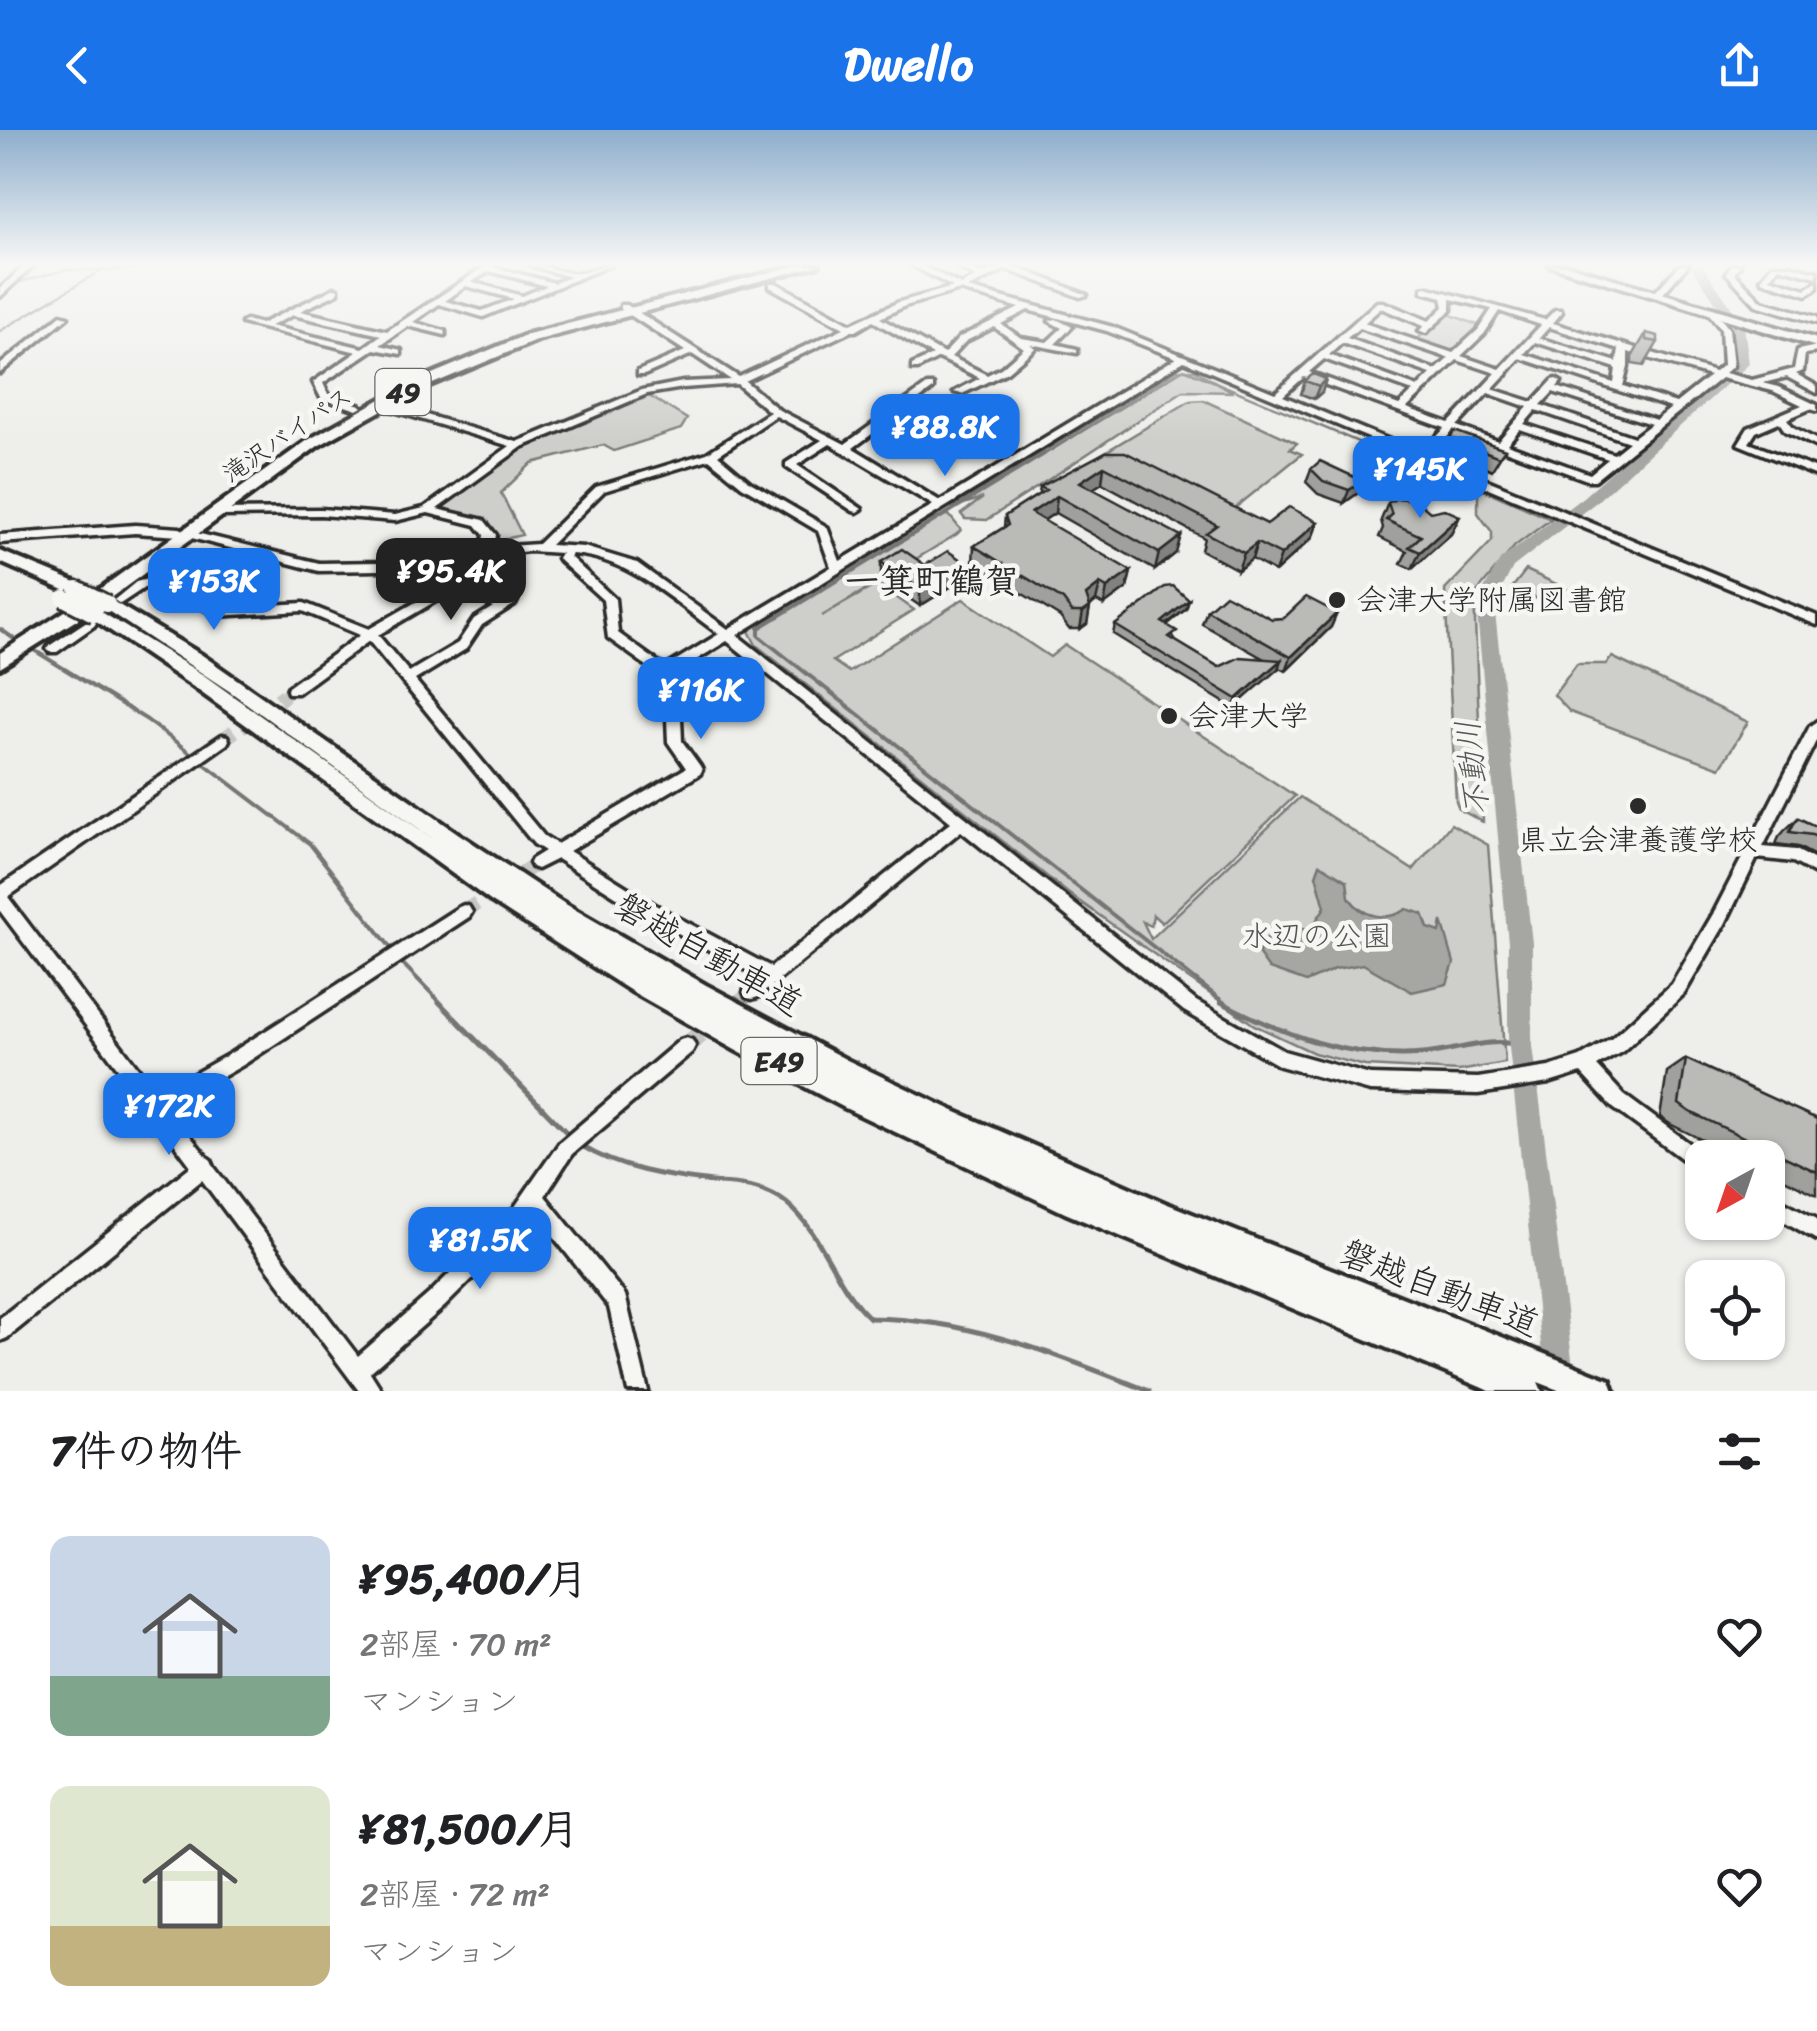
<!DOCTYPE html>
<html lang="ja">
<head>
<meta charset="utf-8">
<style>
	body { margin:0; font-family:Sriracha,"Klee One",sans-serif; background:#f2f2f2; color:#202124; height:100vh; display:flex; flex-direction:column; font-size:38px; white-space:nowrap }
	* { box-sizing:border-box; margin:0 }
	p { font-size:32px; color:#757577 }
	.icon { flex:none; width:55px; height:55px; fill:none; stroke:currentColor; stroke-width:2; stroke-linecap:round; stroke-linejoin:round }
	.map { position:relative; height:1261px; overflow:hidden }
	.details { display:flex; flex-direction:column; background:#fff; flex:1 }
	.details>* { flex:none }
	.needle { width:65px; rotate:220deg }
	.tools { position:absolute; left:1685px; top:1010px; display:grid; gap:20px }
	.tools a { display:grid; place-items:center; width:100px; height:100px; border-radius:20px; background:#fff; box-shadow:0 2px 8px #0004; font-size:50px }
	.price { position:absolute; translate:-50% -85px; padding:0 22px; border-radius:20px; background:#1a73e8; color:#fff; font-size:32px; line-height:65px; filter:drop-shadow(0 2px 5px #0008) }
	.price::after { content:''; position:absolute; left:50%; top:60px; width:30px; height:22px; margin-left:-15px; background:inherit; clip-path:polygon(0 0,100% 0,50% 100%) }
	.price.selected { background:#222; color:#fff }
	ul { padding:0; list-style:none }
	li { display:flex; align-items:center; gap:30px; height:250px; padding:0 50px }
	li span { display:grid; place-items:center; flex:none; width:280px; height:200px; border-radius:20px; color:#555 }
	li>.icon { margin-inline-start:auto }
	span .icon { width:120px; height:120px; fill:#fffc; stroke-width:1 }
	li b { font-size:42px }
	h2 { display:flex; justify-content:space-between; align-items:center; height:120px; padding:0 50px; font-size:42px }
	header { display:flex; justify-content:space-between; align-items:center; height:130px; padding:0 50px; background:#1a73e8; color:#fff; font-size:45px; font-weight:700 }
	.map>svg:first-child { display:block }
	.green { fill:#cececa; stroke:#7c7c7a; stroke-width:2.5 }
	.water { fill:#a6a6a3; stroke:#757573; stroke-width:2.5 }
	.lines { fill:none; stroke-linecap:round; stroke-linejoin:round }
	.stream-far2 { stroke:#757573; stroke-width:2.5 }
	.stream-far1 { stroke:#757573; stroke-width:4 }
	.stream { stroke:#757573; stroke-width:5 }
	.river { fill:#a6a6a3; fill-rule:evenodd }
	.minor-tunnel-far2 { stroke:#c7c7c4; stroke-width:11; stroke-dasharray:11 6; stroke-linecap:butt }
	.minor-tunnel-far1 { stroke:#c7c7c4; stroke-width:15; stroke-dasharray:15 8; stroke-linecap:butt }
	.minor-tunnel { stroke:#c7c7c4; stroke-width:19; stroke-dasharray:19 9; stroke-linecap:butt }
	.minor-casing { stroke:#2b2b2b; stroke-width:7 }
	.major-casing { stroke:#2b2b2b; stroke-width:7 }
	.highway-casing { stroke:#2b2b2b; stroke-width:8 }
	.minor { fill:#f6f6f2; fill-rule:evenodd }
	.major { fill:#f6f6f2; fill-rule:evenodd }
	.highway { fill:#f6f6f2; fill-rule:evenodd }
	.highway-bridge-casing { stroke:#2b2b2b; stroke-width:22; stroke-linecap:butt }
	.highway-bridge { stroke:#f6f6f2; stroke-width:16 }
	.wall { fill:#a0a09d; stroke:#2b2b2b; stroke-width:2.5 }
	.shaded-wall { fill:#828280; stroke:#2b2b2b; stroke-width:2.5 }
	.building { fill:#babab7; stroke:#2b2b2b; stroke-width:2.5 }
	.poi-dot { fill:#2b2b2b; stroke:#f6f6f2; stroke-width:4 }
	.labels { text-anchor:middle; stroke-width:9; stroke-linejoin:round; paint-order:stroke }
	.far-street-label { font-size:25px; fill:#2b2b2b; stroke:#f6f6f2 }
	.shield { fill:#f6f6f2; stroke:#686867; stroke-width:2.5 }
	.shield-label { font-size:28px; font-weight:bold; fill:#2b2b2b }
	.poi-label { font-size:30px; fill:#2b2b2b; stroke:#f6f6f2; text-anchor:start }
	.park-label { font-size:30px; fill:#545453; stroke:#f6f6f2 }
	.water-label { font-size:32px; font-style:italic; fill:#565655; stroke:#f6f6f2 }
	.quarter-label { font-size:35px; font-weight:bold; fill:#2b2b2b; stroke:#f6f6f2 }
	.near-street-label { font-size:35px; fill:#2b2b2b; stroke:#f6f6f2 }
</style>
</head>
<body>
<header><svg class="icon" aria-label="back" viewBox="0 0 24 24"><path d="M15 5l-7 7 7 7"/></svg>Dwello<svg class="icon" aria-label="share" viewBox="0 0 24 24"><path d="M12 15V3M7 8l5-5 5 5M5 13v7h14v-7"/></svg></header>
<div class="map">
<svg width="1817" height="1261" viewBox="0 0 1817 1261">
	<rect width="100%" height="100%" fill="#eeeeea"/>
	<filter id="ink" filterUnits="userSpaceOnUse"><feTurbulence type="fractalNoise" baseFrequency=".01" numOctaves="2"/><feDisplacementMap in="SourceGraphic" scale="20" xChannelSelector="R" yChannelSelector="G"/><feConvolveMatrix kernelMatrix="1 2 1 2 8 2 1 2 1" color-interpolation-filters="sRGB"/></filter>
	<g filter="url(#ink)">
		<path class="green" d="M1446,183L1483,197L1452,225L1414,212Z
			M1178,240H1195L1233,262L1183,261L987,390L965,389L961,384L983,368L951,378Z
			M649,266L687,289L681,299L614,321L603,315L532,333L501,363L522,405L496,411L486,391L439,379L451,366L521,319Z
			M1203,270L1297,313L1290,319L1302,324L1225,386L1102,324L1190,271Z
			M1424,334L1551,389L1515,416L1474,466L1483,692L1459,679L1456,672L1445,460L1492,411V402L1478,383V362Z
			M949,385L961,400L957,404L822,486L878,454L914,480L833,531L849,542L963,469L1050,527L1065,515L1295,666L1162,793L1153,785L1151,796L1143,792L1151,809L1300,667L1413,740L1451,694L1488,715L1505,933L1459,941L1365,936L1314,923L1254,895L1069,764L756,515L749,501C781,478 918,386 949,385Z
			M1526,440L1567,459L1552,475L1512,458Z
			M1612,527L1748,592L1720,638L1570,582L1554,565L1577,534H1606Z"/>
		<path class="water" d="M1320,734L1347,751L1349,767C1362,788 1387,792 1407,779L1423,784L1428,798L1440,802L1442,791L1454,833L1447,854L1412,862L1363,834L1335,839L1306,852L1269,839L1259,825L1260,813L1284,797L1311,799L1325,777L1316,745Z"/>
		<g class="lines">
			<path class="stream-far2" d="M13,154L64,140H129L145,135
				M0,201L100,141
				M1040,327L1184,239L1394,327"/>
			<path class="stream-far1" d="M1044,324L759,498V506L1226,874
				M1388,324L1395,327
				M0,499L20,513
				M29,517L147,590L310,714L394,822
				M399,830L442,874"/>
			<path class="stream" d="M439,872L570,1006
				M1221,872C1284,905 1351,930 1423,924C1460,921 1486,906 1523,916
				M580,1015C620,1040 666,1046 712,1052C735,1055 758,1054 778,1067C821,1094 832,1154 870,1188C972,1189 1056,1225 1149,1261"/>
			<path class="river" d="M1690,135H1702L1744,196L1749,234L1595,373L1513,437L1494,474L1532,813V908L1576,1261H1546L1508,908V813L1476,474L1500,430L1583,367L1735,233L1732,196Z"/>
			<path class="minor-tunnel-far2" d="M282,568L293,560"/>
			<path class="minor-tunnel-far1" d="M222,610L285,565
				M464,782L537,733
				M737,874L752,862"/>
			<path class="minor-tunnel" d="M686,916L740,872"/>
			<g class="minor-casing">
				<path id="minor" d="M25,135H34L0,167V159Z
					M487,135H496L494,137L554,153L570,147L530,135C546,135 566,145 579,143C591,142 599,135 611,135L483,187L439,174L413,192L445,201V205L408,196L380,215L401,220V224L374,219L323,253L328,264L360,275L362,277L357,280L321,268L313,252L357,222L242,193L246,190L261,194L335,158L338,159V163L300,181L387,201ZM489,141L547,156L522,166L472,152ZM466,156L514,169L482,181L445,171ZM293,185L381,205L363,218L270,196Z
					M911,135H921L961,155L976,147L954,135H964L982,144L1001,135H1011L1087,165L1080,167L1006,139L968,158L1113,197L1275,263L1377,172H1383L1429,191L1444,177L1442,167L1423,162V158L1426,157L1545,190L1555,180H1561L1562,182L1553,193L1715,242L1723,235L1721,199L1706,180L1713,178L1729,199L1733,236L1725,243L1752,250L1794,239L1798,220L1817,216V222L1805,224L1803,241L1796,244L1817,256V263L1787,247L1763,253L1779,257L1817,275V281L1810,279L1787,289L1793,297L1817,310V317L1785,301L1779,292L1756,302L1749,313L1817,339V346L1738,314L1748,298L1802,275L1773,261L1721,248L1595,350H1587L1453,301L1429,326L1817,486V495L1184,231L737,505L1196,871L1284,921L1370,945L1478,948L1549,937L1580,927L1611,909L1672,854L1713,784L1810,596L1817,591V609L1763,717L1796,720L1817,731V745L1793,732L1757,728L1725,794L1684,864L1623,921L1597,936L1624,965L1708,1027L1702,1028V1042L1696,1039L1612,977L1581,943L1549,953L1478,964L1370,961L1280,936L1184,881L961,701L758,867L752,869L746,867L744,862L746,857L759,847L652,789L557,729L537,739L532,737L530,733L532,729L545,721L534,714L369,511L298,563H288L287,560L288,557L360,505L303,481L216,486L161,453L144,458L120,474L114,470L136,452L163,445L218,478L304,473L369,499L475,438L482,427L380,440L319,441L176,404L174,402L180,399L319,433L380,432L482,419L484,405L476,395L428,383L395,391L321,385L222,386L217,383L222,380L321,379L395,385L424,378L510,316L387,279V275H393L517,312L642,260L683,252L731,250L692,224L644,245H638V241L685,221L621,179V175H627L739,247L844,198L770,157V153H776L851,194L899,172L953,157ZM960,160L1019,178L960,207L944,224L880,188L905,176ZM1451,169L1492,179L1478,200L1453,223L1364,193L1381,178L1424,196L1419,201L1426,203L1451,180ZM1028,180L1107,201L1176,228L940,371L853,318L933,259V255H927L845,314L779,280L745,251L851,201H856L873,191L933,225L912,235V239H918L939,228L980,248L954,262L962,264L1007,242L1033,220L1035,218L1030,214L1077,223V219L1055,214L1072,197L1056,189L1049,191L1062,198L1047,212L1021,208L1001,194ZM1499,181L1541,195L1500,239L1461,226L1484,204ZM994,197L1024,218L1001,238L987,245L951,227L966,211ZM1549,197L1619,219L1617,232L1539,208ZM1359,198L1449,228L1436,240L1347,208ZM1535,212L1616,238L1614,253L1524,224ZM1342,213L1431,244L1418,257L1329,225ZM1628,222L1710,246L1676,273L1623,256L1628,237ZM1520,228L1671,278L1656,290L1557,257L1561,252L1556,249L1553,250L1533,272L1492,259L1504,246L1507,245L1508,242ZM1324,229L1413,261L1399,275L1309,242ZM1457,230L1496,243L1449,293L1407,278ZM1304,247L1445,298L1421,323L1283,266ZM737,254L770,282L707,323L596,357L538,414L494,417L496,405L484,390L437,379L522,317L647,264L683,258ZM1553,262L1651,294L1634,307L1541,275ZM1488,263L1528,277L1498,311L1457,296ZM1536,280L1629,312L1614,324L1524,294ZM776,286L822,310L786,333V337L853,381L857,382L862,379L797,335L830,314L933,375L840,431L827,397L750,352L718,325ZM1520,299L1608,329L1590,344L1507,314ZM709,329L742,356L818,401L831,437L728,499L637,433L584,417L550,415L604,361ZM529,421L561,423L558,428L560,431L603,470L608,508L658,544L655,551L659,575L667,588L668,612L686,638L557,714L544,706L415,550L466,519L482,495L515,474L517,471L515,468L511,467L502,471L472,450L483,444L495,425ZM572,424C630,428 674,472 719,504L665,537L618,503L615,469L570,427ZM463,455L493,477L474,489L458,513L409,542L378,505ZM727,511L951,692L771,837L662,779L569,721L700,644L702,640L700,636L682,611L681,588L672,575L667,551L670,546Z
					M1680,135H1688L1661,166H1655V162Z
					M1732,135H1740L1734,143L1762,171L1817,187V193L1756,175L1726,143Z
					M1772,135H1789L1817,142V147L1779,137L1770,148L1806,159L1817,152V158L1807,165L1762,151L1761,149Z
					M61,185L68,187L0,243V235Z
					M90,489L96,493L94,496L57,522H49L47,519L49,516Z
					M222,605L227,606L229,610L227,614L8,767L158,964L231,923L459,777L464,775L469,777L472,782L469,787L243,935L168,978L207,1027L211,1030L214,1037L358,1226L430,1163L512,1081L560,1012L680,910L686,908L692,910L695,916L692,922L572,1024L545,1066L625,1165L648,1261H628L609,1177L534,1082L526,1095L444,1177L370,1242L382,1261H359L202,1050L7,1208L0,1211V1188L191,1036L0,781V756Z
					M1768,1063L1817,1089V1110L1768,1082Z"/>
			</g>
			<g class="major-casing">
				<path id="major" d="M135,395L180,398L187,402L180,406L135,403L0,413V405Z"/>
			</g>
			<g class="highway-casing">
				<path id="highway" d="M799,135H819L538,210L418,260L318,316L109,469L202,525L459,704L562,772L706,855L847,930L954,981L1165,1073L1610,1250L1614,1261H1561L1538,1252L1542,1261H1490L1065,1083L845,978L737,921L631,861L492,772L192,556L86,484L0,538V523L104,456L308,310L408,254L528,204ZM99,475L232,563L436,711L205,546L95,478Z
					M1549,135H1567L1817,209V217Z
					M0,421L83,455L86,459L77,465L71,463L0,432Z"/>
			</g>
			<use href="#minor" class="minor"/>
			<use href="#major" class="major"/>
			<use href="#highway" class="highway"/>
			<g class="highway-bridge-casing">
				<path id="highway-bridge" d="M77,459L107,474
					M64,468L95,484"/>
			</g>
			<use href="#highway-bridge" class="highway-bridge"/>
		</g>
		<path class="wall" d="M1646,203L1658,212L1644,236L1632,234V227Z
			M1326,249L1322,262L1314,269L1301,264L1305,251Z
			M1454,301L1505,319L1492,340L1446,320Z
			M1106,322L1267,394L1318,392L1312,408L1275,442L1252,429L1238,440L1201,420L1204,408L1102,353L1092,359L1176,423L1155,440L1055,383L1043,391L1131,441L1127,458L1104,475L1096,471L1090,476L1087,494L1080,499H1069L1060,487L973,433L974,416L1004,397L1005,386L1039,364L1040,357Z
			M1311,339L1358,363L1344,373L1318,364L1306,352Z
			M1388,373L1430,382L1460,386L1451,404L1412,439L1401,434L1407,421L1379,407L1383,398L1381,390Z
			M881,432L925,435L964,432L963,449L920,476L881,449Z
			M1189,470L1186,479L1167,495L1175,509L1174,510L1219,537L1264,529L1202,494L1207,480L1272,489L1337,483L1331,497L1286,541L1278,537L1233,578L1113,504L1115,495Z
			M1798,688L1817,697V727L1798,717L1776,714L1779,707L1785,700Z
			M1686,929L1817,989V1065L1768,1041V1028H1739L1670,994L1660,987L1667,942Z"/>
		<path class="shaded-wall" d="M1326,249L1322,262L1314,269L1319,256Z
			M1104,336L1102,353L1077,369L1080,352Z
			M1363,351L1358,363L1344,373L1349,360Z
			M1057,366L1055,383L1029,400L1031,383Z
			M1460,386L1451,404L1412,439L1420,422Z
			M1318,392L1312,408L1275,442L1281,425Z
			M1181,406L1176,423L1155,440L1159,423Z
			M1257,413L1252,429L1238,440L1244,423Z
			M964,432L963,449L920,476V459Z
			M1131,441L1127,458L1104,475L1107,458Z
			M1100,454L1096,471L1083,482L1086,465Z
			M1189,470L1186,479L1159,500L1162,492Z
			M1090,477L1087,494L1080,499L1083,482Z
			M1337,483L1331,497L1286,541L1291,527Z
			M1281,530L1278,539L1233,578L1237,569Z"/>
		<path class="building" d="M1646,203L1658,206V212L1646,210Z
			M1313,244L1326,249L1319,256L1305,251Z
			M1454,301L1505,319L1499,327L1451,308Z
			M1106,322H1125L1267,394L1289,377L1318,392L1281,425L1257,413L1244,423L1206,403L1217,395L1104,336L1080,352L1181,406L1159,423L1057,366L1031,383L1131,441L1107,458L1100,454L1086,465L1090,477L1083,482H1072L1063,470L974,416L1008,395L1005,386L1046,360L1040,357Z
			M1320,331L1363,351L1349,360L1323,351L1311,339Z
			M1397,368L1416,370L1430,382L1444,379L1460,386L1420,422L1409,417L1421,406L1386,390L1392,385L1388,373Z
			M902,419L925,435L948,421L964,432L920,459L881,432Z
			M1173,456L1189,470L1162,492L1177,501L1169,507L1219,537L1240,527L1281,530L1237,569L1115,495L1165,457Z
			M1225,464L1272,489L1284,488L1306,467L1337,483L1291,527L1207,480Z
			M1798,688L1817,697V707L1812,705L1790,702L1793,695Z
			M1686,929L1817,989V1042L1690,982L1679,974Z"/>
	</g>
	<linearGradient id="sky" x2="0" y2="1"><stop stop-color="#8daecc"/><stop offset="0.43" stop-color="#f7f7f6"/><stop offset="1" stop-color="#f7f7f6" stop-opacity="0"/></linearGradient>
	<rect width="1817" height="311" fill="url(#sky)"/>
	<g class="poi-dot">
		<circle cx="1337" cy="470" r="10"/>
		<circle cx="1169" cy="586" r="10"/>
		<circle cx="1638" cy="676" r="10"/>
	</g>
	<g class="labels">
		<g class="far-street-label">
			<text transform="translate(287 304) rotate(-34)" y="9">滝沢バイパス</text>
		</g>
		<g class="shield">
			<rect x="375.5" y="239" width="55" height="46" rx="8"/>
			<rect x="741.5" y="908" width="75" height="46" rx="8"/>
		</g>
		<g class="shield-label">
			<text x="403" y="272">49</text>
			<text x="779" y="941">E49</text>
		</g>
		<g class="poi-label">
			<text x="1357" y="480">会津大学附属図書館</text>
			<text x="1189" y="596">会津大学</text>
			<text x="1638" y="720" text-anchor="middle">県立会津養護学校</text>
		</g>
		<g class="park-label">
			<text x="1317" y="816">水辺の公園</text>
		</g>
		<g class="water-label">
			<text transform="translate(1472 638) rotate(-96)" y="11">不動川</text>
		</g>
		<g class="quarter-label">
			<text x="932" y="463">一箕町鶴賀</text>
		</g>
		<g class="near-street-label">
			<text transform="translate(709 824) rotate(30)" y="12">磐越自動車道</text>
			<text transform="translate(1440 1158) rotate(21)" y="12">磐越自動車道</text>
		</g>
	</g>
</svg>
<div class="tools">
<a><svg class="needle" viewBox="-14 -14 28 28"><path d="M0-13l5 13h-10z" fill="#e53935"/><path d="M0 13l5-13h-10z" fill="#757577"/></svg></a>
<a><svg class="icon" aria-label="locate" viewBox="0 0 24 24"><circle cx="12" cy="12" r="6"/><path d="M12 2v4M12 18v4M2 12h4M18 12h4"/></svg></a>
</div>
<b class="price" style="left:945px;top:349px">¥88.8K</b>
<b class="price" style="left:1420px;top:391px">¥145K</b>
<b class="price selected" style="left:451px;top:493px">¥95.4K</b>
<b class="price" style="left:214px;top:503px">¥153K</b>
<b class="price" style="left:701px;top:612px">¥116K</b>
<b class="price" style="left:169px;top:1028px">¥172K</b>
<b class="price" style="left:480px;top:1162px">¥81.5K</b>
</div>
<section class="details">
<h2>7件の物件<svg class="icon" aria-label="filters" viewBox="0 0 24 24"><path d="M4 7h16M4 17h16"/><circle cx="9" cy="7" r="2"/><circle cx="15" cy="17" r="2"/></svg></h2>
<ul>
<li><span style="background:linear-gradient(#c9d6e8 70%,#7fa58c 0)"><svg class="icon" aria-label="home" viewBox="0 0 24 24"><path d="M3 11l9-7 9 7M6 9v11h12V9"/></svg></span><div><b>¥95,400/月</b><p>2部屋 · 70 m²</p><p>マンション</p></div><svg class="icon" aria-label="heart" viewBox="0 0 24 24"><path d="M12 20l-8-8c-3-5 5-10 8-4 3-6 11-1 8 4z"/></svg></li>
<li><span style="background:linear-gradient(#dfe7d0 70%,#c2b280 0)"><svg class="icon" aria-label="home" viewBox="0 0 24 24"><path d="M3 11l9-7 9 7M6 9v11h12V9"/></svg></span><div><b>¥81,500/月</b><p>2部屋 · 72 m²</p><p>マンション</p></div><svg class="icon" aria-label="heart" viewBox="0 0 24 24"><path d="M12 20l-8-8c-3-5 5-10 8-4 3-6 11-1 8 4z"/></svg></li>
</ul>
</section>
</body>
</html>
